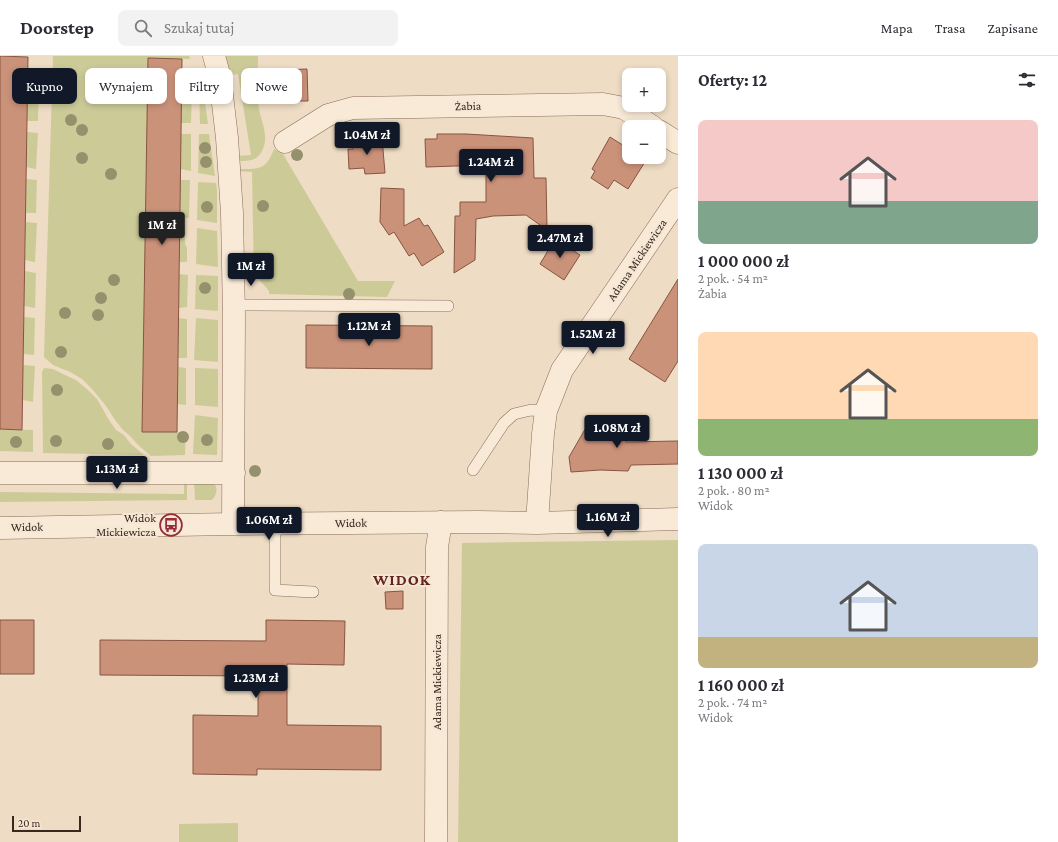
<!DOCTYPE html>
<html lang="pl">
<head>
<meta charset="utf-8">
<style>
	body { margin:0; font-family:"Crimson Pro",serif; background:#f2f2f3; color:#2b2b33; height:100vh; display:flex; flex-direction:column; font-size:15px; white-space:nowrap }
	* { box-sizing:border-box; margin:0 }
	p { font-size:13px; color:#7c7c81 }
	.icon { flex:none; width:22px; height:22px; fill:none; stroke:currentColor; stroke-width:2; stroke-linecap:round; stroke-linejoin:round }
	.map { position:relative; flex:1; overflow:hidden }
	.panel { display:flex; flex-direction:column; background:#fff; width:380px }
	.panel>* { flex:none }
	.banner { position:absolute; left:12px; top:12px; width:380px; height:36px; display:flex; gap:8px }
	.tools { position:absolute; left:622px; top:12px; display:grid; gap:8px }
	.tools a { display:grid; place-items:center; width:44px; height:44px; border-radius:8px; background:#fff; box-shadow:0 2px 6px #0003; font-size:20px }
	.scale { position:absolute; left:12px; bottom:10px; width:69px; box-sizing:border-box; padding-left:4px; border:2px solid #38281e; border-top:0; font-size:11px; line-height:14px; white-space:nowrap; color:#38281e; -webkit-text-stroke:3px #f5e7d4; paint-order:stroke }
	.price { position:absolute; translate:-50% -34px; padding:0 9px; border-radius:4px; background:#111827; color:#fff; font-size:13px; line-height:26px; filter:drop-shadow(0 1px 2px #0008) }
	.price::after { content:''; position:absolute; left:50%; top:24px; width:12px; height:9px; margin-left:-6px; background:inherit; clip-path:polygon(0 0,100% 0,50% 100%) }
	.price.selected { background:#222; color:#fff }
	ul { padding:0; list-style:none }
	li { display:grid; align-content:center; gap:8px; height:212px; padding:0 20px }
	li span { display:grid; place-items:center; height:124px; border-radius:8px; color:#555 }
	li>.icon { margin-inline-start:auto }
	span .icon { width:72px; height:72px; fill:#fffc; stroke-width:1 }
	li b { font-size:17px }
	h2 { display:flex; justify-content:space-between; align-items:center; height:48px; padding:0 20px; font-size:17px }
	.pill { padding:0 14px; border-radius:8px; background:#fff; box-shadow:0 2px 6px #0003; font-size:14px; line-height:36px }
	.pill.selected { background:#111827; color:#fff }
	header { display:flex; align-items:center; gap:24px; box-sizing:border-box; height:56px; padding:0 20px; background:#fff; border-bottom:1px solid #e1e1e2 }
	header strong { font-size:19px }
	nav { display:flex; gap:22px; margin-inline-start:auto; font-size:14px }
	.search { width:280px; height:36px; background:#f2f2f3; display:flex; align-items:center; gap:10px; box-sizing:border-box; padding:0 14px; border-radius:8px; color:#7c7c81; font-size:15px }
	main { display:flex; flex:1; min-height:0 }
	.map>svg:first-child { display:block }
	.green { fill:#cccb98 }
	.building { fill:#cb927a; stroke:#875441 }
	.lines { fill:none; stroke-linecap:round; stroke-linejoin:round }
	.service-casing { stroke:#886d5b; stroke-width:12 }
	.minor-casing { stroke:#886d5b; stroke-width:23 }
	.service { stroke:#f8ead7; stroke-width:11 }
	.minor { stroke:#f8ead7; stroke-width:22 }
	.tree { fill:#96916d }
	.labels { text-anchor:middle; stroke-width:4; stroke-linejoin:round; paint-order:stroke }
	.street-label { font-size:12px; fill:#38281e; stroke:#f5e7d4 }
	.poi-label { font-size:12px; fill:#38281e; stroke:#f5e7d4; text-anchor:end }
	.district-label { font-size:16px; font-weight:bold; letter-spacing:1px; fill:#64241e; stroke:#f5e7d4 }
</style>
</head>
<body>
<header>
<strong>Doorstep</strong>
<div class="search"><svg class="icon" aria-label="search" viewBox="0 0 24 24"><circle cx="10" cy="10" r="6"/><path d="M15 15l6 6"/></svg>Szukaj tutaj</div>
<nav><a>Mapa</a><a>Trasa</a><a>Zapisane</a></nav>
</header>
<main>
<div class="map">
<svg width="678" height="786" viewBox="0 0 678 786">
	<rect width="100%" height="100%" fill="#eedcc4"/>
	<path class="green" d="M53,0H189L190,3L149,2L143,376H186L185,399L151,400L139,390L131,381L123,374L115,364L106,350L93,334L82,323L70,316L53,309L44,301Z
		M219,0H258C258,15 257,29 258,44C258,61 271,78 262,95C257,105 249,105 238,105L237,100L251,99L238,18L226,20Z
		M28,28H39L38,65H27Z
		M181,31L192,32L191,67H181Z
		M199,32H203L208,68H200Z
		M27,76L38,77L36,113L26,111Z
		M181,78H191V115L180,113Z
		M199,78H209L215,120L198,117Z
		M274,93L283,98L358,225H395L387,241L269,238V235L257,221L254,223L252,116L237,115L239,113C260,113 266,114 274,93Z
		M26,123L37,124L36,157H26Z
		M180,124H190L189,162L180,161Z
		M198,126L216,127L217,134V167L197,164Z
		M26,166L37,167L35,206L25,204Z
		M180,169L185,170V188L187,192V206H179Z
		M197,172L217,175L218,211L196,208Z
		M25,215L36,217L35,252L24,250Z
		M179,218L188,219L187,251L179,252Z
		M196,219L218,220V255L195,253Z
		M24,261L35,262L34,299L24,298Z
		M178,262L187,263V302H178Z
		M196,262L218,264V306L194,304Z
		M23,309L35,310L33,346L23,344Z
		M178,311L186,312V349L177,348Z
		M44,312L53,313L65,319L76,324L88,334L97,343L109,364L116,374L124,379L131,388L144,399L43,397L42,316Z
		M195,312L218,313V351L195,349Z
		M195,359L218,362L217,399L193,398Z
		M0,373L33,374V396L0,395Z
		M194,422C200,423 207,424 212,426C219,430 217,439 212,444H195Z
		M184,423H187V444L0,446V436L184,438Z
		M678,484V786H458L462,487Z
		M238,767V786H179V768Z"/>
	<path class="building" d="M0,0L28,1L22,374L0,373Z
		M148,2L182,3L177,376H142Z
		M307,13L308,45H283V14Z
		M437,78H466L533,82L534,122H546L547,174L526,159L493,160L476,163L475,204L454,217L455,160H460V146H486V109L426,111L425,83H437Z
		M610,81L629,93V101H648L628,133L614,124L608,133L591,122L595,115L592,113Z
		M382,82L385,117L365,118L364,112L349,113L348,93H353L352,84Z
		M381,132L404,133V170L419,162L424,170L428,169L444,196L422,210L414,197L409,200L394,176L389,179L380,166Z
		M555,183L580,199L564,224L540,208Z
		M678,223V305L665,326L629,303Z
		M306,269L432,270V313L306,312Z
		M622,362L626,386L678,385V408L631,409L628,415L600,414L571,416L569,401L591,363Z
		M403,535V553H386L385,536Z
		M0,564H34V618H0Z
		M266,564L345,565L344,609L287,608V669L381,670V714L257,713V719L193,718V659L258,660V620L100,619V584L266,585Z"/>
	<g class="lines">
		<g class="service-casing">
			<path id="service" d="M234,249L448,250
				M473,414L504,367L514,358L531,354L546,355
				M275,468V534L313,536"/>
		</g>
		<g class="minor-casing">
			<path id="minor" d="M214,0L220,22L227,82L232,157L234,260L233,468
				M659,75L678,87
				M285,86L328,59L353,52L603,48L624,52L653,71
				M0,417H234
				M537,467L543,378L546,355L562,314L678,143
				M0,472L233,468L478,466L537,467L678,463
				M436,786L437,491L441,466"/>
		</g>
		<use href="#service" class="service"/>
		<use href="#minor" class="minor"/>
	</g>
	<g class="tree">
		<circle cx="101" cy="19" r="6"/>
		<circle cx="121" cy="28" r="6"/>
		<circle cx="71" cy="64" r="6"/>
		<circle cx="82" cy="74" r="6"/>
		<circle cx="205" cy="92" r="6"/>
		<circle cx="297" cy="99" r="6"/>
		<circle cx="82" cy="102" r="6"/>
		<circle cx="206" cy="106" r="6"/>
		<circle cx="111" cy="118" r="6"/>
		<circle cx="263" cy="150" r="6"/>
		<circle cx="207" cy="151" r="6"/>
		<circle cx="114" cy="224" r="6"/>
		<circle cx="205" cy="232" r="6"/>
		<circle cx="349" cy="238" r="6"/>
		<circle cx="101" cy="242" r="6"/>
		<circle cx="65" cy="257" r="6"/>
		<circle cx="98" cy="259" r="6"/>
		<circle cx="61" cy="296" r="6"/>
		<circle cx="57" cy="334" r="6"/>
		<circle cx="183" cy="381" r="6"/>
		<circle cx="207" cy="384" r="6"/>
		<circle cx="56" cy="385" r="6"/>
		<circle cx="16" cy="386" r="6"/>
		<circle cx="108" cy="388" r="6"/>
		<circle cx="255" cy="415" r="6"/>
	</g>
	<defs>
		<g id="bus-ring" transform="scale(1.15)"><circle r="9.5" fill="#f5e7d4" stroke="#962b39" stroke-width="1.5"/><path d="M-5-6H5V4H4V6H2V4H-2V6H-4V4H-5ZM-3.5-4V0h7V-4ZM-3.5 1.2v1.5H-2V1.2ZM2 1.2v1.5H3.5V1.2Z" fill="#962b39"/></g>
	</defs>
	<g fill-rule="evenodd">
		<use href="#bus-ring" x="171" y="469"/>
	</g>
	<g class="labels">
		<g class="street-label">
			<text transform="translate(468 50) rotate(-1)" y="4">Żabia</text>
			<text transform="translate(637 204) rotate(-56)" y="4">Adama Mickiewicza</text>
			<text transform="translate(351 467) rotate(-1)" y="4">Widok</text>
			<text transform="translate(27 471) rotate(-1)" y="4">Widok</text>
			<text transform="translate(437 626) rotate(-90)" y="4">Adama Mickiewicza</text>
		</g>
		<g class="poi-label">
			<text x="156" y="466">Widok<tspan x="156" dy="14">Mickiewicza</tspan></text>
		</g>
		<g class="district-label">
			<text x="402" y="529">WIDOK</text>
		</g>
	</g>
</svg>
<div class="tools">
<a>+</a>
<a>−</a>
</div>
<div class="scale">20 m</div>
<b class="price" style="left:367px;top:100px">1.04M zł</b>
<b class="price" style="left:491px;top:127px">1.24M zł</b>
<b class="price selected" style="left:162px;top:190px">1M zł</b>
<b class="price" style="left:560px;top:203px">2.47M zł</b>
<b class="price" style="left:251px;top:231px">1M zł</b>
<b class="price" style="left:369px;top:291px">1.12M zł</b>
<b class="price" style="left:593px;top:299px">1.52M zł</b>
<b class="price" style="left:617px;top:393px">1.08M zł</b>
<b class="price" style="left:117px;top:434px">1.13M zł</b>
<b class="price" style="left:608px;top:482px">1.16M zł</b>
<b class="price" style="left:269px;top:485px">1.06M zł</b>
<b class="price" style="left:256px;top:643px">1.23M zł</b>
<div class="banner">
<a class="pill selected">Kupno</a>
<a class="pill">Wynajem</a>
<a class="pill">Filtry</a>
<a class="pill">Nowe</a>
</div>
</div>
<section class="panel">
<h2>Oferty: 12<svg class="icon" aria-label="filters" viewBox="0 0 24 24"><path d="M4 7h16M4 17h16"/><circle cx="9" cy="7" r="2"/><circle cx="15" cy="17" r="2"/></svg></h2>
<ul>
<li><span style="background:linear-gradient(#f6c9c9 65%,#7fa58c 0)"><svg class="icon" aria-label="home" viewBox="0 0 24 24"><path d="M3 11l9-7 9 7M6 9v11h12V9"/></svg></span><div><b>1 000 000 zł</b><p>2 pok. · 54 m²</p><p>Żabia</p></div></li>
<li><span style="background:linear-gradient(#ffd9b3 70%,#8fb573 0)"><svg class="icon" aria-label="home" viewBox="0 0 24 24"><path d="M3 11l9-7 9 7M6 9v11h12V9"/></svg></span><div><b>1 130 000 zł</b><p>2 pok. · 80 m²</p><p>Widok</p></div></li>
<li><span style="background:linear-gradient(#c9d6e8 75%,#c2b280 0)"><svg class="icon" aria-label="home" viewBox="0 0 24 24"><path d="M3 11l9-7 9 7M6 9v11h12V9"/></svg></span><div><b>1 160 000 zł</b><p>2 pok. · 74 m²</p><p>Widok</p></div></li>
</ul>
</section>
</main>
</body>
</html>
